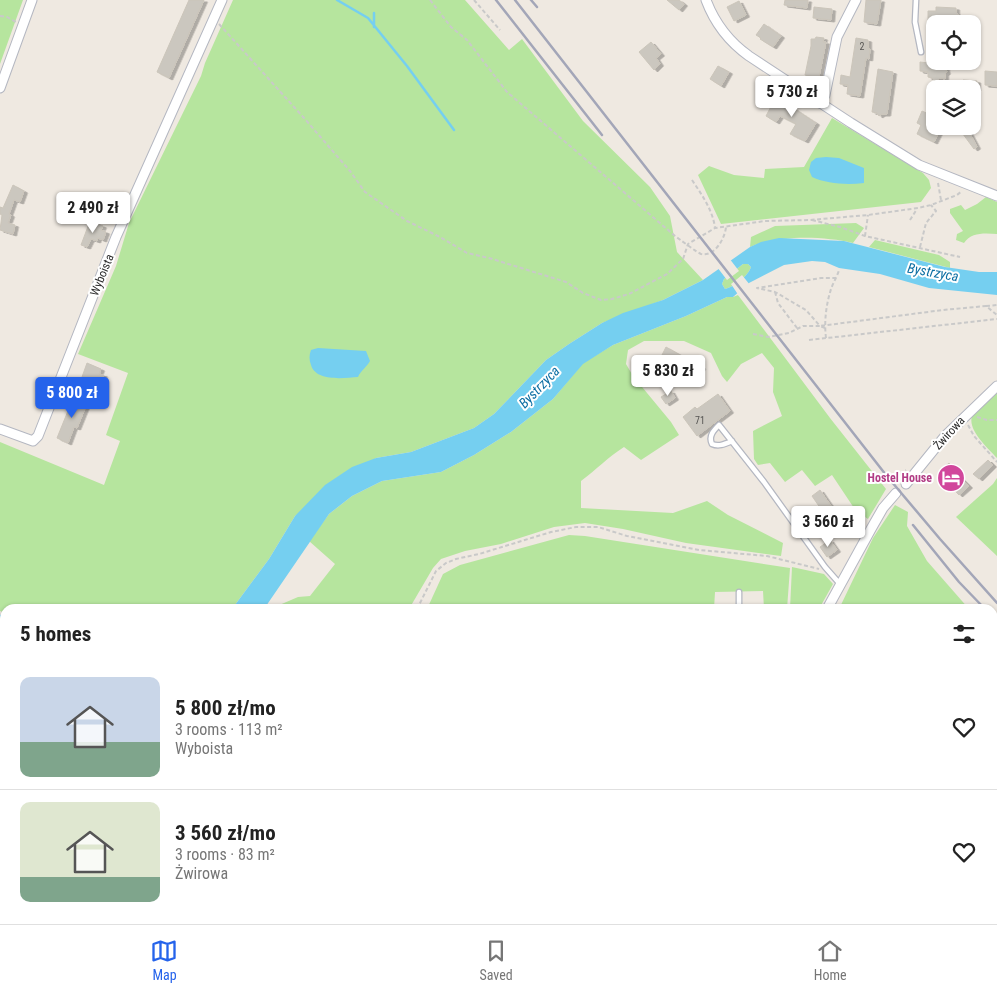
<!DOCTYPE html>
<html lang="en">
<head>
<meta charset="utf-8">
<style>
	body { margin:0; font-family:"Roboto Condensed",sans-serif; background:#f2f2f2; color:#222; height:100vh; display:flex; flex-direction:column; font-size:19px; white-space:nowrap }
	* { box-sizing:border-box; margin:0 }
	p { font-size:16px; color:#767676 }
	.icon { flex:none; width:28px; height:28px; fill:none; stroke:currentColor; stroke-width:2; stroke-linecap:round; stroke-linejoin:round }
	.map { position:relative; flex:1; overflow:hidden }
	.sheet { position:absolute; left:0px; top:604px; width:998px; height:321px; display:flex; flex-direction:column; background:#fff; border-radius:15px 15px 0 0; box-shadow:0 1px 4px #0004 }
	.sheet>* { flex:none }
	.buttons { position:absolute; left:926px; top:15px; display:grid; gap:10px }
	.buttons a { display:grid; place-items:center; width:55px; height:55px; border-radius:10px; background:#fff; box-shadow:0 1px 4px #0004; font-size:25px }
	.price { position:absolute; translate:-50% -42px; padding:0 11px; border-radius:5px; background:#fff; color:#222; font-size:16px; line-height:32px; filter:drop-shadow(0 1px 2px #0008) }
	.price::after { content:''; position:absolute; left:50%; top:30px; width:15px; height:11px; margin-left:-8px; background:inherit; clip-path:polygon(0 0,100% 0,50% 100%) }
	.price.current { background:#2563eb; color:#fff }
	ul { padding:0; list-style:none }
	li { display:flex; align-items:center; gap:15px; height:125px; padding:0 20px }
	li+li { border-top:1px solid #e0e0e0 }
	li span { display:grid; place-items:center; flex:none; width:140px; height:100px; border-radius:10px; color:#555 }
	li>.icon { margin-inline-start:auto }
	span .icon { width:60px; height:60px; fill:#fffc; stroke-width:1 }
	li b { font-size:21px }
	h2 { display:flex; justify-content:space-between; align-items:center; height:60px; padding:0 20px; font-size:21px }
	.tabs { display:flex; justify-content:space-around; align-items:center; height:70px; border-top:1px solid #e0e0e0; background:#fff; font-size:14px; color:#767676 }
	.tabs a { display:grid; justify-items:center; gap:2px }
	.tabs .current { color:#2563eb }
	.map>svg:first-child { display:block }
	.industrial { fill:#e3e1e8 }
	.green { fill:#b6e59e }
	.water { fill:#75cff0; fill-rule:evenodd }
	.pier { fill:#efe9e1 }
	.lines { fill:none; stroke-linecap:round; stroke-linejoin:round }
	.stream { stroke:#75cff0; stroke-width:2.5 }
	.building { fill:#cbc7bf; stroke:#cbc5ba; filter:url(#shadow) }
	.lane-casing { stroke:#b4b7c1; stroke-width:7 }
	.street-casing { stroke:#b4b7c1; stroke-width:11 }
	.path { stroke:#c9c9c9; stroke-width:2; stroke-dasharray:4 2.5; stroke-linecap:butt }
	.lane { stroke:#fff; stroke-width:4.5 }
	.street { stroke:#fff; stroke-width:9 }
	.rail { stroke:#a3a6b8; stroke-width:2.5 }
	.labels { text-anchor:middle; stroke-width:4; stroke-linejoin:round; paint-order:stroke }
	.number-label { font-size:10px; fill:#555452 }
	.street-label { font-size:12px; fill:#2e2e2e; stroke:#fff }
	.hotel-label { font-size:12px; font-weight:bold; fill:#b23c85; stroke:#fff; text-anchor:end }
	.water-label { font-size:14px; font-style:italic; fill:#0d6fa3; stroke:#fff }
</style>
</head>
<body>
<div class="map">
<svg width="997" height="924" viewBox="0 0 997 924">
	<defs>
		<filter id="shadow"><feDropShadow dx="3.5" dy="2" stdDeviation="0" flood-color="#0004"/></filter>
	</defs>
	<rect width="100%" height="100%" fill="#efe9e1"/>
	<path class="industrial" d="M253,920H800V924H253Z"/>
	<path class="green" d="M0,0H23L0,64Z
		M233,0H465L509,50L522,39L583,121L650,187L670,216L677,252L703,280L663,300L602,323L569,344L546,360L494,414L474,428L411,452L376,458L295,516L269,559L232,609H5V613L0,611V442L104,485L120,441L106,435L128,373L78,354L116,266L129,223L201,76L205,63Z
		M832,118L923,173L929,180L931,188L921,202L721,224L698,175L709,166L734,175L764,178L765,169L804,167Z
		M986,197L997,202V234C985,233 971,232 964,243L956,240L957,234L963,231L950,213V209L961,205L965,210L977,204Z
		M856,223L864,228L853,243C823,236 778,235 750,247L751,237L775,226Z
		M875,240L939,255L950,262V268L869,247Z
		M743,264H748L751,267C748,276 734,287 725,289L722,284L724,279Z
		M738,295L830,418L886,489L868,519L856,511L832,475L815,486L802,470L785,482L770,463L758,465L754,459L753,431L782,416L773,392L774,368L762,353L741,364L727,382L722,376L711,353L684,341H644L628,350L626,364L633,376L671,422L679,435L641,460L624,447C608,457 596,470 581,481V508L673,513L707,501L728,515L783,543L781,556L686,543L623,529L585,523L554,527L501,544L465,551L441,559L433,568L409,609H270L298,597L310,596L335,564L309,541L329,514L352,496L382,481L441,472L474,455L511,432L553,399L583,363L613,345L686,316L727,297H733Z
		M997,391V458C988,448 965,428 973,414C978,405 990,398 997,391Z
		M997,478V556L956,517L993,484Z
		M895,505L908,512L907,526L927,561L969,609H839L873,538Z
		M569,535L585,536L790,568L787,609H764L763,591L715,592L714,609H427L443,574L460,565Z
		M792,567L824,574L833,584L819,609H790Z
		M993,639L997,645V702L993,703Z
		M993,849H997V924H800V920H992Z
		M5,862V920H203L204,924H0V866Z
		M255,920H452L447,924H255Z"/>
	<path class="water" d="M826,157L839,158L864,168V183C847,185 827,184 812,177L809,170L811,162L816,158Z
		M779,238L844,241L945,267L979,272H997V295L929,288L880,274L839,268L825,262L812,261L784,265L749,283L733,297H727L686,316L613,345L583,364L553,399L511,432L474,455L441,472L382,481L352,496L329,514L264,609H232L269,559L295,516L325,485L352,467L376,458L411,452L474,428L494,414L546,360L569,344L602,323L623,313L663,300L703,280L750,247L761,242ZM743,264H748L751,267C748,276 734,287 725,289L722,284L724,279Z
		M318,348L366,351L370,361C367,367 361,370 358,377C344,378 316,382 311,365C309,360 309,355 311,350Z"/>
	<path class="pier" d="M729,258L739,271L727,280L717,267Z
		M742,275L750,285L739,296L731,284Z"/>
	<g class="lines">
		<path class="stream" d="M337,0L368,18L407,66L454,130
			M374,27V13
			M0,616L5,617
			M965,924L966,920"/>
	</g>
	<path class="building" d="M189,0H204L169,78L157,72Z
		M667,0H679L684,4L679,10Z
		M785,0H808L807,8L784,5Z
		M866,0H881L877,24L864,22Z
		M739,1L746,15L734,21L727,7Z
		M814,7L832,9L831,20L813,18Z
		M936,7L956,8V12L958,15L956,17V21L928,20V11H936Z
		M764,24L781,36L773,47L760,39L761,38L756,35Z
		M816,37L824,38L823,42H826L819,77L817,78L805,75L811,46V39H815Z
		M856,38L868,40V48L870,49L869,59L866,58L860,96L847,94L848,85L840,84L841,75L850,77Z
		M651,42L661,54L656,58L660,64L654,70L639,52Z
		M920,62L946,65V70L947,72L945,74V79L940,78L936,82L932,78L928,77V72L920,71Z
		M718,66L729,72L721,86L710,79Z
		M878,69L893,72L887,114H882L879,116L877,113L872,112Z
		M985,71L997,72V86L985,85Z
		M963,80L977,81V89H963Z
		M776,97L779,100L787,98V104L816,123L805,141L790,134L796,124L780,116L776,122L766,116Z
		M922,111L935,117V126H942L934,142L917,134L921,125L917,123Z
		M957,126H966L977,147L974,149Z
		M13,185L24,191L20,202L14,200L9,214L11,215L8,223L15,225L13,234L0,230L2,215L0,214V207L3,208Z
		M90,221L103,226L101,230L106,232L103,240L98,238L97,241L91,239L87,247L81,245Z
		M666,347L702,367L698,374L662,355Z
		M87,363L101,369L99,374L104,375L101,383L82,377Z
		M671,391L675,398L666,404L661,397Z
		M718,394L730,411L697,436L683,417L695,407L697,409Z
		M74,396L88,401L77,428L74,427L68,443L57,438Z
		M988,460L993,465L979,479L973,474Z
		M949,463L954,468L953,470L969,486L959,495L938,473Z
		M820,490L833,509L825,515L812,496Z
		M830,540L837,550L827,557L820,547Z"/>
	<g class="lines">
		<g class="lane-casing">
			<path id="lane" d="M916,0L915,22L921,52
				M732,441C725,444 719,447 712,444C708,436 714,430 719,425L764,482L825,567L840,584
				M739,592V609
				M632,920L658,924
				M487,924L490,920
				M510,924L511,920
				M609,924V920
				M665,924L666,920
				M743,924L744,920
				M747,924L750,920
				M835,924V920"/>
		</g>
		<g class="street-casing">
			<path id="street" d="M706,0C715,24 728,41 749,56L851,123L919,165L997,196
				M0,88L32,0
				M820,103L825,95L837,37L856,0
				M0,429L33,441L38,436L116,237L222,0
				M906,484L945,436L997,386
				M827,609L871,529L883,508L896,493
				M992,839L997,840"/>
		</g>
		<path class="path" d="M430,0L451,27L467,40L507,92L675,236C679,239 698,253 701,254C715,257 725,238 726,227
			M474,0L500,30
			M0,16L7,17L16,22
			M219,24L304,118L350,171L365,192L407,221L440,237L467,253L489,258L566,282L583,293L601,300L612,299L629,294L667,274L683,259L688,244L715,228L765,221L810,220L868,215L918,208L931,205L957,195L962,191
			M692,180C702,195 712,209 715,227
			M938,183L941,200
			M812,220L840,227L865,236L960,257
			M910,220L917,209
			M865,236L868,215
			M920,247L926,223L936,211L931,205
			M775,292L778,303L797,328
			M986,306L997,305
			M825,328L820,326L943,310L986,306L997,315
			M753,334L768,337L789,333L803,326H820L806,310L775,292L757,288L821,278H837
			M826,338C824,322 826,305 831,289C833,283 837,277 839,270
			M809,340L997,319
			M977,417L987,420H997
			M968,425L974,436L997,462
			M900,474L906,470
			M417,609L436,571L446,563L456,559L479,554L551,532L576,527H598L627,536L699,550L767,556L819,569
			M248,920L249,924"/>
		<use href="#lane" class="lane"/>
		<use href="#street" class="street"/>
		<path class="rail" d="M496,0L602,135
			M515,0L886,475L940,539L997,603
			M531,0L537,7
			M913,525L959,582L985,609
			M992,625L997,630"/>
	</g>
	<defs>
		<g id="hotel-disc" transform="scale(1.4375)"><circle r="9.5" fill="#d1479c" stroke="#fff"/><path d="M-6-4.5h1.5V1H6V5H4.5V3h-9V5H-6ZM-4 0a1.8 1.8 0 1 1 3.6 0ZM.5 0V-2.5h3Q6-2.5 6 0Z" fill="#fff"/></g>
	</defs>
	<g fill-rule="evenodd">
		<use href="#hotel-disc" x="951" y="478"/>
	</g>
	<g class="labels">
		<g class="number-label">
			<text x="862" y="50">2</text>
			<text x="700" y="424">71</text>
		</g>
		<g class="street-label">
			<text transform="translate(102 275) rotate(-68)" y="4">Wyboista</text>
			<text transform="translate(949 433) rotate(-48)" y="4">Żwirowa</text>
		</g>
		<g class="hotel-label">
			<text x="932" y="482">Hostel House</text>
		</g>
		<g class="water-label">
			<text transform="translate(933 272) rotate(10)" y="5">Bystrzyca</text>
			<text transform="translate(539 387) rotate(-46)" y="5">Bystrzyca</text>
		</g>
	</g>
</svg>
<div class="buttons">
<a><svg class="icon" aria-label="locate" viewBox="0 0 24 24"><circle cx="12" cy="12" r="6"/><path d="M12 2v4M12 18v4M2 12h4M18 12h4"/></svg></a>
<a><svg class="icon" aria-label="layers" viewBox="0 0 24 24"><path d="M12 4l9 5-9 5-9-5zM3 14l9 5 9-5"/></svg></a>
</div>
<b class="price" style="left:792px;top:118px">5 730 zł</b>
<b class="price" style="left:93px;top:234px">2 490 zł</b>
<b class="price" style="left:668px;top:397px">5 830 zł</b>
<b class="price current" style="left:72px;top:419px">5 800 zł</b>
<b class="price" style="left:828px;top:548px">3 560 zł</b>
<section class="sheet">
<h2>5 homes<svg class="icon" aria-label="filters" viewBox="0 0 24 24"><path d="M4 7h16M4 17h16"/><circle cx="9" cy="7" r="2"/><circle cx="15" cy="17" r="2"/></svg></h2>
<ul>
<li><span style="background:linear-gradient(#c9d6e8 65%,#7fa58c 0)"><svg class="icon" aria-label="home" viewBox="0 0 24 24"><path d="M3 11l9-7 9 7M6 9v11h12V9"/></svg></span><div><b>5 800 zł/mo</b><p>3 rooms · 113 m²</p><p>Wyboista</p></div><svg class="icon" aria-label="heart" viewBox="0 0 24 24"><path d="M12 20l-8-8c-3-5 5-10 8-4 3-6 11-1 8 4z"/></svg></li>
<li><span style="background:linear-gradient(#dfe7d0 75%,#7fa58c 0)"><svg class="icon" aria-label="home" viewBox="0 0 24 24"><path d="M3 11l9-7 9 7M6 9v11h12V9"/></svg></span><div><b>3 560 zł/mo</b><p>3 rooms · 83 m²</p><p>Żwirowa</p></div><svg class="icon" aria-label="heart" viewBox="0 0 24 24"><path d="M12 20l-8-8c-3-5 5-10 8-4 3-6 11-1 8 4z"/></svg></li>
</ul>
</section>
</div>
<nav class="tabs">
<a class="current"><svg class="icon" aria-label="map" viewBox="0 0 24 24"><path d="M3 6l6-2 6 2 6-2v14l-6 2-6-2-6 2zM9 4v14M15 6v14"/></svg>Map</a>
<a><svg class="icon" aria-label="saved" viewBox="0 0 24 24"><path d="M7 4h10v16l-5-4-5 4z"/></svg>Saved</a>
<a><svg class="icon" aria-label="home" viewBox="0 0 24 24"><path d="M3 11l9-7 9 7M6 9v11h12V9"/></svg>Home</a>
</nav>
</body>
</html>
